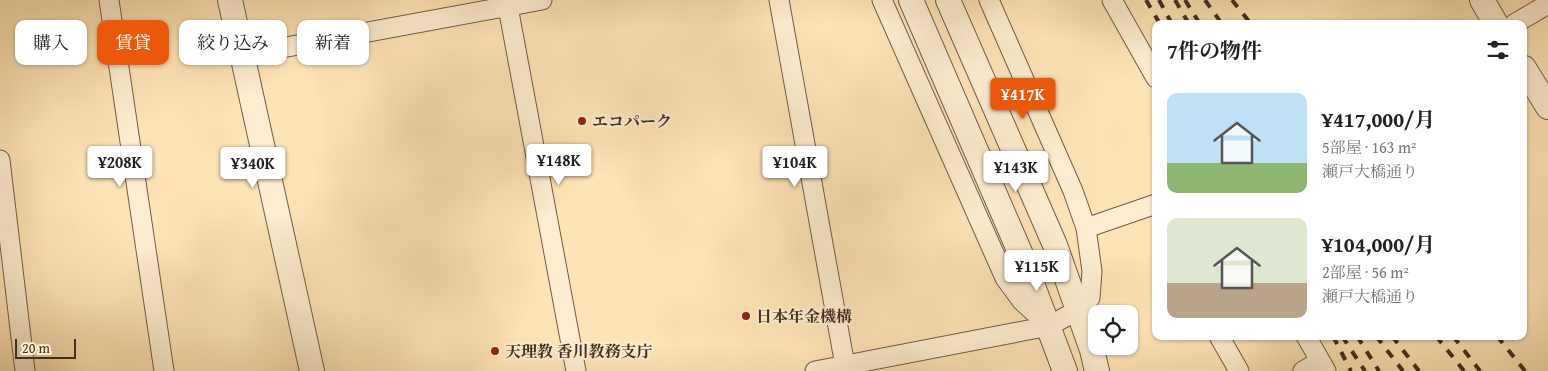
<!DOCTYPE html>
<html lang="ja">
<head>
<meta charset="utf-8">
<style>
	body { margin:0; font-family:"Gentium Book Plus","Noto Serif JP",serif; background:#f2f2f2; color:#222; height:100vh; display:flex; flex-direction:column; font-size:19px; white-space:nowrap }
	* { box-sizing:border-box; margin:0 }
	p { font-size:16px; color:#767676 }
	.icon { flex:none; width:28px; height:28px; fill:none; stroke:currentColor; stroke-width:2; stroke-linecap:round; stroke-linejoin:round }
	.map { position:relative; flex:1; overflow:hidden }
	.details { position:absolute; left:1152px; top:20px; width:375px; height:320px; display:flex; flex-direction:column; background:#fff; border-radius:10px; box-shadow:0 1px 4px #0004 }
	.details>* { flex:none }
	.banner { position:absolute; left:15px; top:20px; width:475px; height:45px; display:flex; gap:10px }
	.tools { position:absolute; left:1088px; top:305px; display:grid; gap:10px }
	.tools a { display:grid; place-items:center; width:50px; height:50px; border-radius:10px; background:#fff; box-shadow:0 1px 4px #0004; font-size:25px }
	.scale { position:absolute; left:15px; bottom:12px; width:61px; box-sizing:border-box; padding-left:5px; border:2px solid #442c1f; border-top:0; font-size:14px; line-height:18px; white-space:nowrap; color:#442c1f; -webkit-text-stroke:4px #feedd0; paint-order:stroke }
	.price { position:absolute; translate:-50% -42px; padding:0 11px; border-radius:5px; background:#fff; color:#222; font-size:16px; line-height:32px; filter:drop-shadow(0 1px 2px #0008) }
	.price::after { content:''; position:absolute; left:50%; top:30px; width:15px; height:11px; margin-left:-8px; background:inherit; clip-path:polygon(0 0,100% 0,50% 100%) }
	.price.active { background:#ea580c; color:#fff }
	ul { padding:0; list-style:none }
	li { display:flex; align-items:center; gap:15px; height:125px; padding:0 15px }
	li span { display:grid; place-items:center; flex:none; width:140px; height:100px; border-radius:10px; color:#555 }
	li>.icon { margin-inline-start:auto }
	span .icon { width:60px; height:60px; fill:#fffc; stroke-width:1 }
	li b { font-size:21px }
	h2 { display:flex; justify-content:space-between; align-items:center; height:60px; padding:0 15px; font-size:21px }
	.pill { padding:0 18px; border-radius:10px; background:#fff; box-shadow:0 1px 4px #0004; font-size:18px; line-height:45px }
	.pill.active { background:#ea580c; color:#fff }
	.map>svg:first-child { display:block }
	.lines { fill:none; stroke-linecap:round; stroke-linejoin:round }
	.minor-casing { stroke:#725a45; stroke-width:21 }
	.tertiary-casing { stroke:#725a45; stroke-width:26 }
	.minor { stroke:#feedd0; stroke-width:19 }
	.tertiary { stroke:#feedd0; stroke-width:24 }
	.rail { stroke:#442c1f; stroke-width:4; stroke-dasharray:9 9; stroke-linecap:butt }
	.poi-dot { fill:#8f2418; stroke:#feedd0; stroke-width:2 }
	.labels { text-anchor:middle; stroke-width:4; stroke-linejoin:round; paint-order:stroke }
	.poi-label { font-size:16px; font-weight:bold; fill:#442c1f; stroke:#feedd0; text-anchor:start }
</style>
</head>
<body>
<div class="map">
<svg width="1548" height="371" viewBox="0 0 1548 371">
	<rect width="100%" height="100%" fill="#fee3b6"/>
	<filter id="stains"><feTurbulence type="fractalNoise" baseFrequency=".004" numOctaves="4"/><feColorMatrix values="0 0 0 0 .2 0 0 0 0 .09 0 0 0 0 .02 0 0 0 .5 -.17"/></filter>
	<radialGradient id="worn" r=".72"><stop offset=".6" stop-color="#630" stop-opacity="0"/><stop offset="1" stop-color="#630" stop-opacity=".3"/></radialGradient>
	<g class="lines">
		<g class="minor-casing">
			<path id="minor" d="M109,0L164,371
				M779,0L846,371
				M882,0L1005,278L1022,301L1046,323
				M989,0L1073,191L1086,228
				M1112,0L1156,78
				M508,7L576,371
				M1514,24L1548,4
				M243,55L542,0
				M0,160L25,371
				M1219,336L1239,371
				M1306,336L1326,371
				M815,371L1049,326L1078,310L1090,298L1092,271L1086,228L1156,204
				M1303,371L1320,361"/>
		</g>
		<g class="tertiary-casing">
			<path id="tertiary" d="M230,0L312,371
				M911,0L1022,257L1065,371
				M948,0L1055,245L1092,350L1097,371
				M1482,0L1496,24
				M1524,68L1548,107"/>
		</g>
		<use href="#minor" class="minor"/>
		<use href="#tertiary" class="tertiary"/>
		<path class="rail" d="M1146,0L1160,24
			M1159,0L1172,24
			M1175,0L1189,24
			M1185,0L1200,24
			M1205,0L1222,24
			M1232,0L1251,24
			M1333,336L1351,371
			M1342,336L1365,371
			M1357,336L1379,371
			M1376,336L1403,371
			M1392,336L1419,371
			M1436,336L1464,371
			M1453,336L1480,371
			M1497,336L1525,371"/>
	</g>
	<g class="poi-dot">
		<circle cx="582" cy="121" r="5"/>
		<circle cx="746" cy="316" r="5"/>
		<circle cx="495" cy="351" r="5"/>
	</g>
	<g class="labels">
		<g class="poi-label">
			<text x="592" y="127">エコパーク</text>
			<text x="756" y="322">日本年金機構</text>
			<text x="505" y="357">天理教 香川教務支庁</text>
		</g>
	</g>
	<rect width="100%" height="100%" filter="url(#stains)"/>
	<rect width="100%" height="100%" fill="url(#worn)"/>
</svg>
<div class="tools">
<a><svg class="icon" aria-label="locate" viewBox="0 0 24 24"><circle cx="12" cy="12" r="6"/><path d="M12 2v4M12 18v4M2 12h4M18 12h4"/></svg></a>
</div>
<div class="scale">20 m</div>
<b class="price active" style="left:1023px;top:120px">¥417K</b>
<b class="price" style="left:559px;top:186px">¥148K</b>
<b class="price" style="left:120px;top:188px">¥208K</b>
<b class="price" style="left:795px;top:188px">¥104K</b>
<b class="price" style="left:253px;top:189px">¥340K</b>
<b class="price" style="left:1016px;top:193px">¥143K</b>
<b class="price" style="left:1037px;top:292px">¥115K</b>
<div class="banner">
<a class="pill">購入</a>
<a class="pill active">賃貸</a>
<a class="pill">絞り込み</a>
<a class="pill">新着</a>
</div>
<section class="details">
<h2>7件の物件<svg class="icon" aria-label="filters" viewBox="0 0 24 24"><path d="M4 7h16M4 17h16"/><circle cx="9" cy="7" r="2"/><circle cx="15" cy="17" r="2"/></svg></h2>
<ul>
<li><span style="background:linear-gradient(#bfe0f5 70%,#8fb573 0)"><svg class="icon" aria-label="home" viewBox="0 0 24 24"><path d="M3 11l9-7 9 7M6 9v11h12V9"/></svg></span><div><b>¥417,000/月</b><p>5部屋 · 163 m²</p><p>瀬戸大橋通り</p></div></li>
<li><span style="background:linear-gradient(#dfe7d0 65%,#b9a48a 0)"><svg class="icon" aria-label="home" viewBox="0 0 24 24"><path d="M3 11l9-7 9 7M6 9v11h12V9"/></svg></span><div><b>¥104,000/月</b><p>2部屋 · 56 m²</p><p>瀬戸大橋通り</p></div></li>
</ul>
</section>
</div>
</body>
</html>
